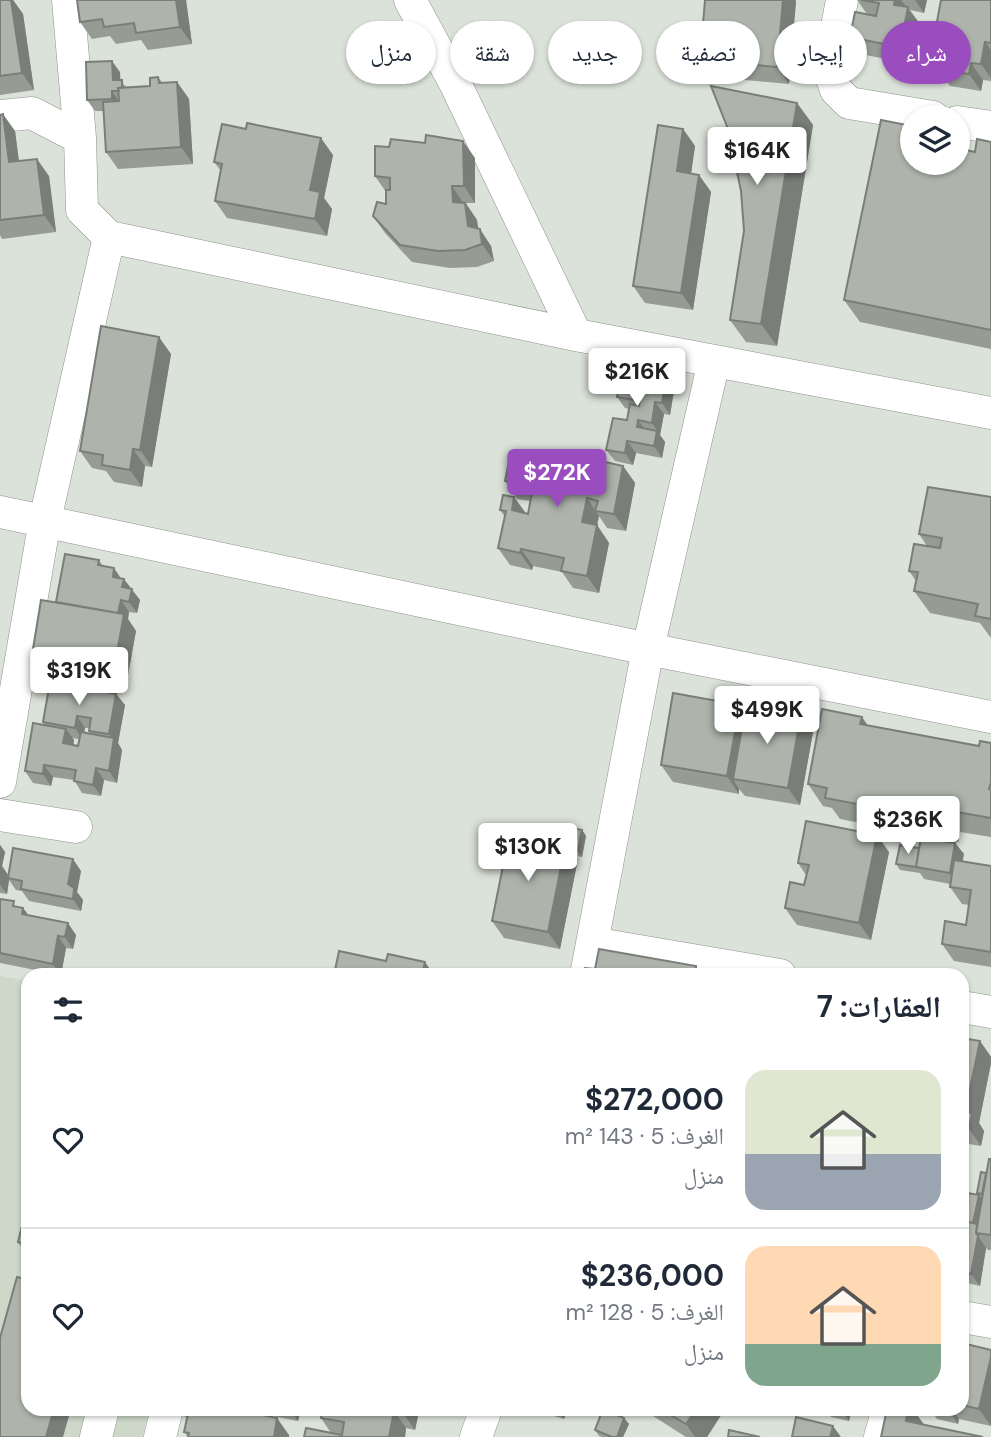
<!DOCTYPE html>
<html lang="ar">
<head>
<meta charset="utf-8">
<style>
	body { margin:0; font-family:"DM Sans","Noto Naskh Arabic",sans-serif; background:#f2f2f3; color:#1f2937; direction:rtl; height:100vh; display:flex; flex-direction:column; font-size:26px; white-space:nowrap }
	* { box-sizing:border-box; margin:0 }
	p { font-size:23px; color:#747a83 }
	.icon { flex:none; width:38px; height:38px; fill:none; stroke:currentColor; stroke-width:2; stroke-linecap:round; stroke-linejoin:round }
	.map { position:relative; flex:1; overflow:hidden; direction:ltr }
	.sheet { position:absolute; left:21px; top:968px; width:948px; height:448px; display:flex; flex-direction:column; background:#fff; border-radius:21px; box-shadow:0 2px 5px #0004; direction:rtl }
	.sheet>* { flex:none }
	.hud { position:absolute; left:21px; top:21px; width:950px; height:63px; direction:rtl; display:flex; gap:14px }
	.controls { position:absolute; left:900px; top:105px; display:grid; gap:14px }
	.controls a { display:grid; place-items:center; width:70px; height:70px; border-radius:50%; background:#fff; box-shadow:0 2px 5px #0004; font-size:35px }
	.price { position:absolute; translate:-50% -60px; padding:0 16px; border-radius:7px; background:#fff; color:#222; font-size:23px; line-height:46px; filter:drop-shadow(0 2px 4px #0008) }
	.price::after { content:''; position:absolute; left:50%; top:42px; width:21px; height:16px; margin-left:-10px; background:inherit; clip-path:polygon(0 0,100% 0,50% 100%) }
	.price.on { background:#9a4dbe; color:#fff }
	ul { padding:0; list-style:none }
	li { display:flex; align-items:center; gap:21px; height:175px; padding:0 28px }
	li+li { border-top:2px solid #e0e1e3 }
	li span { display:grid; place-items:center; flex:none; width:196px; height:140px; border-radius:21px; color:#555 }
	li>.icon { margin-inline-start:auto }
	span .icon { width:84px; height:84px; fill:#fffc; stroke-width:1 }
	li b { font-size:30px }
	h2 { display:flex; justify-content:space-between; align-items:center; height:84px; padding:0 28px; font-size:30px }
	.chip { padding:0 24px; border-radius:32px; background:#fff; box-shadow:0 2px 5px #0004; font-size:24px; line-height:63px }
	.chip.on { background:#9a4dbe; color:#fff }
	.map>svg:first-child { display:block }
	.built { fill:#cdd8c9 }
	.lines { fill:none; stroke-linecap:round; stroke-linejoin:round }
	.minor-casing { stroke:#8d938b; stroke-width:33 }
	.minor { stroke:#fff; stroke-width:32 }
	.wall { fill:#969b94; fill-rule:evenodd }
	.shaded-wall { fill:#7a7e78 }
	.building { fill:#aeb4ac; stroke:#7a7e78; stroke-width:2 }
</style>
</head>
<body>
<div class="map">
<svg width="991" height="1437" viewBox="0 0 991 1437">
	<rect width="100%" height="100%" fill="#dbe2d9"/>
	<path class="built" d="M0,976L28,981V1409H149L142,1437H0Z"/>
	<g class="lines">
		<g class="minor-casing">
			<path id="minor" d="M68,0L80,138L82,210L109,237L576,335L991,413
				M410,0L456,85L576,335
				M842,0L829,70L836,90L849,103L933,117
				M0,116L32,113L80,138
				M957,122L991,127
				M0,512L648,649L991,717
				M0,782L45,520L109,237
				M0,815L76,827
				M592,943L780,975
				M586,975L648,649L714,361
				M962,1007L991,1012
				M962,1317L991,1322
				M96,1437L103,1409
				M160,1437L167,1409
				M476,1437L486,1409
				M880,1437L888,1409"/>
		</g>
		<use href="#minor" class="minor"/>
	</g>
	<path class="wall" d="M0,0H13L23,14L34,90L0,95Z
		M77,0H186L192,44L148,50L141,40L116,44L110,36L92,39L80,22Z
		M705,0H795L796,1L789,84L712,77L700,60Z
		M857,0H927L924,13L910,10L920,24L912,64L855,53L843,36L867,14Z
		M991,0V81L983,80L981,91L950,86L938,69L940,59L932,48Z
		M120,72V80L127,88L150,86L158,77L162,82H177L189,99L193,164L118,169L106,152L104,111H95L87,100Z
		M797,103L813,125L777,346L746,342L730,320Z
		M0,115L15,131L19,161L49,176L56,232L2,239L0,235Z
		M683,129L695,146L691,173L699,175L711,192L693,310L645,303L633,286Z
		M991,142V349L860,322L844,300L912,163L975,152Z
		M333,155L324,198L332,209L327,236L227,218L215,201L221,171L214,162Z
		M475,158V203H466L477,220L478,229L491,246L494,261L477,267L450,268L412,262L385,233L373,216L386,204V192L375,176Z
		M171,354L152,467L145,466L142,487L114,482L106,471L92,468L80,451Z
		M667,372L675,384L670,415L664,414L660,435L665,442L662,458L636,453L633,465L615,461L606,450L627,420L629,409L625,408L617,397L660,374Z
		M623,466L635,483L626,531L607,528L599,516L597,525L609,543L599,593L573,588L562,572L533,566L532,570L510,565L498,548L505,517L500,510L514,497L526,513L528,514L530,501L517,499L505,481L565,470L593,476Z
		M991,497V638L980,623L930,613L914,591L916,581L909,571L927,546L919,534Z
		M99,560L103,566L122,579L140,600L137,613L129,612L128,619L136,631L127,680L45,666L33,649L56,602Z
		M116,694L125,705L118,743L122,750L117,783L104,780L101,796L82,793L74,780L53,777L51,786L33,783L25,771L44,725L43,722ZM85,728H89V731L91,734L84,733ZM72,738L79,739L78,746L73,745L74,740Z
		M740,705L744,712L801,714L813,732L800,805L745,796L739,789V794L673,782L661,765Z
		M868,725L979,746L991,743V837L960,832L958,842L840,819L832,808L823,806L808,784Z
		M582,830L586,836L582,857L576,856L578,859L560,949L504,938L492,921L546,852L551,853Z
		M955,843L964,854L962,861L991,866V967L954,961L942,944L966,925L969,905L962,904L950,887V884L924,879L920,873L900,870L896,864L919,848Z
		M0,845L5,852L2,866L8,875L81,871L77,892L83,900L81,911L29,901L22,891L16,890L9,880L7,894L0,893Z
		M889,852L871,940L797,925L785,908L804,885L806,875L798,863Z
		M0,899L18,907L23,908L29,916L76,935L73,949L66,948L61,975L0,963Z
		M962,1038L980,1041L991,1057V1063L979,1123L984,1131L981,1146L962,1143Z
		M991,1159V1250H988L986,1248L980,1286L962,1282V1192L978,1195L977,1193Z
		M28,1202V1257L18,1242Z
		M962,1343L991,1426L959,1419L958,1424L937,1419L930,1409H962Z
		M178,1409H301L298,1421L253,1412V1413L289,1435L188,1437L184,1432L187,1417L183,1416Z
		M322,1409H413L418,1416L415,1430L406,1428L405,1437H304L331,1433L321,1418Z
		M530,1409H567L564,1419Z
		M642,1409H725L707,1437H686Z
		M827,1409H852L849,1421L831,1417L827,1411Z
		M624,1418L629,1424L623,1437H602L599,1436L595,1430Z"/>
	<path class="shaded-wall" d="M11,0H13L23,14L34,90L22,73Z
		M176,0H186L192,44L180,27Z
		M783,0H795L796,1L789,84L777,67Z
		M895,0H901L920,24L912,64L900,47L894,5Z
		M915,0H927L924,13Z
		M985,42L991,50V78L981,64Z
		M112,61L120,72L121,92L113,80Z
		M971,63L983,80L981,91L969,74Z
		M177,82L189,99L193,164L181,147Z
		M112,91L120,103V110L112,99Z
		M797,103L813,125L777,346L761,324Z
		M3,114L15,131L21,179L9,162Z
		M683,129L695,146L689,188L677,171Z
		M321,138L333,155L324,198L332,209L327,236L315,219L310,190Z
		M463,141L475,158V203L464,186Z
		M37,159L49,176L56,232L44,215Z
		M699,175L711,192L693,310L681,293Z
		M452,186L464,204L453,202Z
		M465,203L477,220L480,243L468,226Z
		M480,229L491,246L494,261L482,244Z
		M159,337L171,354L152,467L140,450Z
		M667,372L675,384L670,415L662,403Z
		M655,402L664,414L660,435L652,423Z
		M638,420L647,432L637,427Z
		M657,431L665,442L662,458L654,446Z
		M627,441L636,453L633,465L625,453Z
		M133,449L145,466L142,487L130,470Z
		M559,462L571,479L558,469Z
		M623,466L635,483L626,531L614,514Z
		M514,497L526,514L512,510Z
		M587,498L599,516L594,539L582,522Z
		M597,525L609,543L599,593L587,576Z
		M521,549L533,566L532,570L520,553Z
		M114,568L122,580L113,577Z
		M124,579L140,600L137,613L129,602L122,587Z
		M121,600L129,612L128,619L136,631L127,680L115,663L118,615Z
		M116,694L125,705L118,743L122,750L117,783L109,771L114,741L109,734Z
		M740,705L752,722L733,779L739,789V794L727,776Z
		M801,714L813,732L800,805L788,788Z
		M77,716L85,728L83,740L75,728Z
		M862,717L877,739L860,724Z
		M66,729L74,740L72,755L63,743Z
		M44,765L53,777L51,786L43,774Z
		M96,768L104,780L101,796L93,785Z
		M945,810L960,832L958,842L943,820Z
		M582,830L586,836L582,857L578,851Z
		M877,835L889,852L871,940L859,923Z
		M535,836L547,853L532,849Z
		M566,842L578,859L560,949L548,932Z
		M955,843L964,854L958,885L950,873Z
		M0,845L5,852L2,866L10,878H8L9,880L7,894L0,885Z
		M73,859L81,871L77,892L83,900L81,911L73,899L68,884Z
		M23,908L32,920L22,914Z
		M68,923L76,935L73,949L65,937Z
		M58,936L66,948L61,975L53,964Z
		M425,962L434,975H422Z
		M696,966L702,975H695Z
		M980,1041L991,1057V1063L979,1123L984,1131L981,1146L969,1129L965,1112Z
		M979,1195L983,1201L977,1231L973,1225Z
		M978,1236L986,1248L980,1286L971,1274Z
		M991,1357V1426L979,1409Z
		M54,1409H71L63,1437H46Z
		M238,1409H251L253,1412L250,1427Z
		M290,1409H301L298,1421Z
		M404,1409H413L418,1416L415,1430L403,1413Z
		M557,1409H567L564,1419Z
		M696,1409H725L707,1437H695L686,1424Z
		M846,1409H852L849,1421L845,1415Z
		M908,1409H913L925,1426L906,1421Z
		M947,1409H952L959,1419L958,1424Z
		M394,1411L406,1428L405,1437H389Z
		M277,1418L289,1435V1437H274Z
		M624,1418L629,1424L623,1437H617Z
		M833,1426L841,1437H830Z"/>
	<path class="building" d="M0,0H11L22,73L0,76Z
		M77,0H176L180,27L136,33L134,23L104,27L102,19L80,22Z
		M705,0H783L777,67L700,60Z
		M861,0H895L894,5L908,7L900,47L843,36L845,26L852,27L855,12L876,16L879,3Z
		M941,0H991V43L985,42L981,64L971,63L969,74L938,69L942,49L932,48Z
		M112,61L113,80H122V88H118L119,91H112V99L87,100L86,62Z
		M158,77L159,83L177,82L181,147L106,152L103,102L119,101L118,88L150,86V78Z
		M711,86L797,103L761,324L730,320L744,231L741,191L728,129Z
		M3,114L9,162L37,159L44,215L0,220V115Z
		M881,120L912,126V163H957V148L975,152L977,139L991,142V330L844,300Z
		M247,123L321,138L310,190L320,192L315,219L215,201L222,164L214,162L222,124L246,129Z
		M658,125L683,129L677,171L699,175L681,293L633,286Z
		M426,135L463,141L464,186H452L453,202L465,203L468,226L480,229L482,244L465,250L438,251L400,245L373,216L377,202L386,204V190H390V178L375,176V146L389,147L391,139L425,143Z
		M101,326L159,337L140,450L133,449L130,470L102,465L103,455L80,451Z
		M623,367L660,374L661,371L667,372L662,403L655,402L652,423L638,420L637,427L657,431L654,446L627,441L625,453L606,450L613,418L627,420L630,404L639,406L640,401L617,397Z
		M511,452L559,462L558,469L593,476L596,460L623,466L614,514L595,511L598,501L587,498L582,522L597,525L587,576L561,571L564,558L521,549L520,553L498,548L506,511L500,510L503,495L514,497L512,510L528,514L533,487L505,481Z
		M928,487L991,497V619L975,616L978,604L914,591L918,572L909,571L914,544L940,548L942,538L919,534Z
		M65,554L99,560L98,565L114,568L113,577L124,579L122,587L132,589L129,602L121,600L118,613L56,602Z
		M41,600L124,614L115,663L33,649Z
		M50,682L116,694L109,734L89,731L91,718L77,716L75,728L43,722Z
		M673,693L740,705L727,776L661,765Z
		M746,705L801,714L788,788L733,779Z
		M822,709L862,717L860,724L979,746L980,741L991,743V782L989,789L991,790V818L945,810L943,820L825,798L827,788L808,784Z
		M33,723L66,729L63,743L78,746L81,732L114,738L109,771L96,768L93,785L74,781L76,770L44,765L43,774L25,771Z
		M806,821L877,835L859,923L785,908L790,882L804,885L809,865L798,863Z
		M556,825L582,830L578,851L572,850L566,842L554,840L553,846Z
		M510,831L535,836L532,849L551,853L554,840L566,842L548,932L492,921Z
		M921,837L955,843L950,873L916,867Z
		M900,845L919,848L916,867L896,864Z
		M13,848L73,859L68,884L74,888L73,899L21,889L22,881L8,878Z
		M954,860L991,866V952L942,944L945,921L966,925L971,890L950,887Z
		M0,899L14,901L13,906L23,908L22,914L68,923L65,937L58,936L53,964L0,953Z
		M599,949L696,966L695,975H584L585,968L595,969Z
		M339,951L386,961L388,954L425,962L422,975H334Z
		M962,1038L980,1041L965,1112L972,1113L969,1129L962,1128Z
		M989,1159H991V1235L976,1233Z
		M981,1172L986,1173L982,1194L977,1193Z
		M962,1192L979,1195L973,1223L964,1221V1224L962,1223Z
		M28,1202V1245L18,1242Z
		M964,1221L977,1224L976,1233L978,1236L971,1274L962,1272V1230Z
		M17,1277L28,1280V1409H54L46,1437H0V1338Z
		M962,1343L991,1350V1357L979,1409L962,1405Z
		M189,1409H238V1410L277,1418L274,1437H188L189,1433L184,1432Z
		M322,1409H404L403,1413L394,1411L389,1437H304L306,1428L342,1435L344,1422L321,1418Z
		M603,1409L624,1418L617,1437H612L595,1430Z
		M661,1409H696L686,1424Z
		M827,1409H846L845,1415L827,1411Z
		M887,1409H908L906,1421L983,1437H881Z
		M796,1417L833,1426L830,1437H792Z
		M729,1430L760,1437H728Z"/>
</svg>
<div class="controls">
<a><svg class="icon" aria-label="layers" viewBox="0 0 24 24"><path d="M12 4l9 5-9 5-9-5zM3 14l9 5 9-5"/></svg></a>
</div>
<b class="price" style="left:757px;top:187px">$164K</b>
<b class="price" style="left:637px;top:408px">$216K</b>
<b class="price on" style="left:557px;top:509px">$272K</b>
<b class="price" style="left:79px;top:707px">$319K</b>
<b class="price" style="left:767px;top:746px">$499K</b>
<b class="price" style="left:908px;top:856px">$236K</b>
<b class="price" style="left:528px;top:883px">$130K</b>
<div class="hud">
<a class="chip on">شراء</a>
<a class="chip">إيجار</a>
<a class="chip">تصفية</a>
<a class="chip">جديد</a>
<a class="chip">شقة</a>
<a class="chip">منزل</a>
</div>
<section class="sheet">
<h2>العقارات: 7<svg class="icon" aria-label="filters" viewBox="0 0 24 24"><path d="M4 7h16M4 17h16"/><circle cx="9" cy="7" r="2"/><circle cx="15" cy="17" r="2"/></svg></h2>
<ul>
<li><span style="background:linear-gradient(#dfe7d0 60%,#9aa5b1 0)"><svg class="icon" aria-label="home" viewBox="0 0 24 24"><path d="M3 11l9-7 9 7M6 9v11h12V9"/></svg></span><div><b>$272,000</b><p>الغرف: 5 · 143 m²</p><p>منزل</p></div><svg class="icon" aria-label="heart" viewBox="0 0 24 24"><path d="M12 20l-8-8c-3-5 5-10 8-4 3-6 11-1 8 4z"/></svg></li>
<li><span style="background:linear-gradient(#ffd9b3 70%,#7fa58c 0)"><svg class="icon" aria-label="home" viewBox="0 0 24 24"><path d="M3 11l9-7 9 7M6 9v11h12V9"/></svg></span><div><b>$236,000</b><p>الغرف: 5 · 128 m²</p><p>منزل</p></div><svg class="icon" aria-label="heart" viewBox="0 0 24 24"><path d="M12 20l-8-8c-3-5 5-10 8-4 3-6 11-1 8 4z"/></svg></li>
</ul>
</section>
</div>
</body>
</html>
